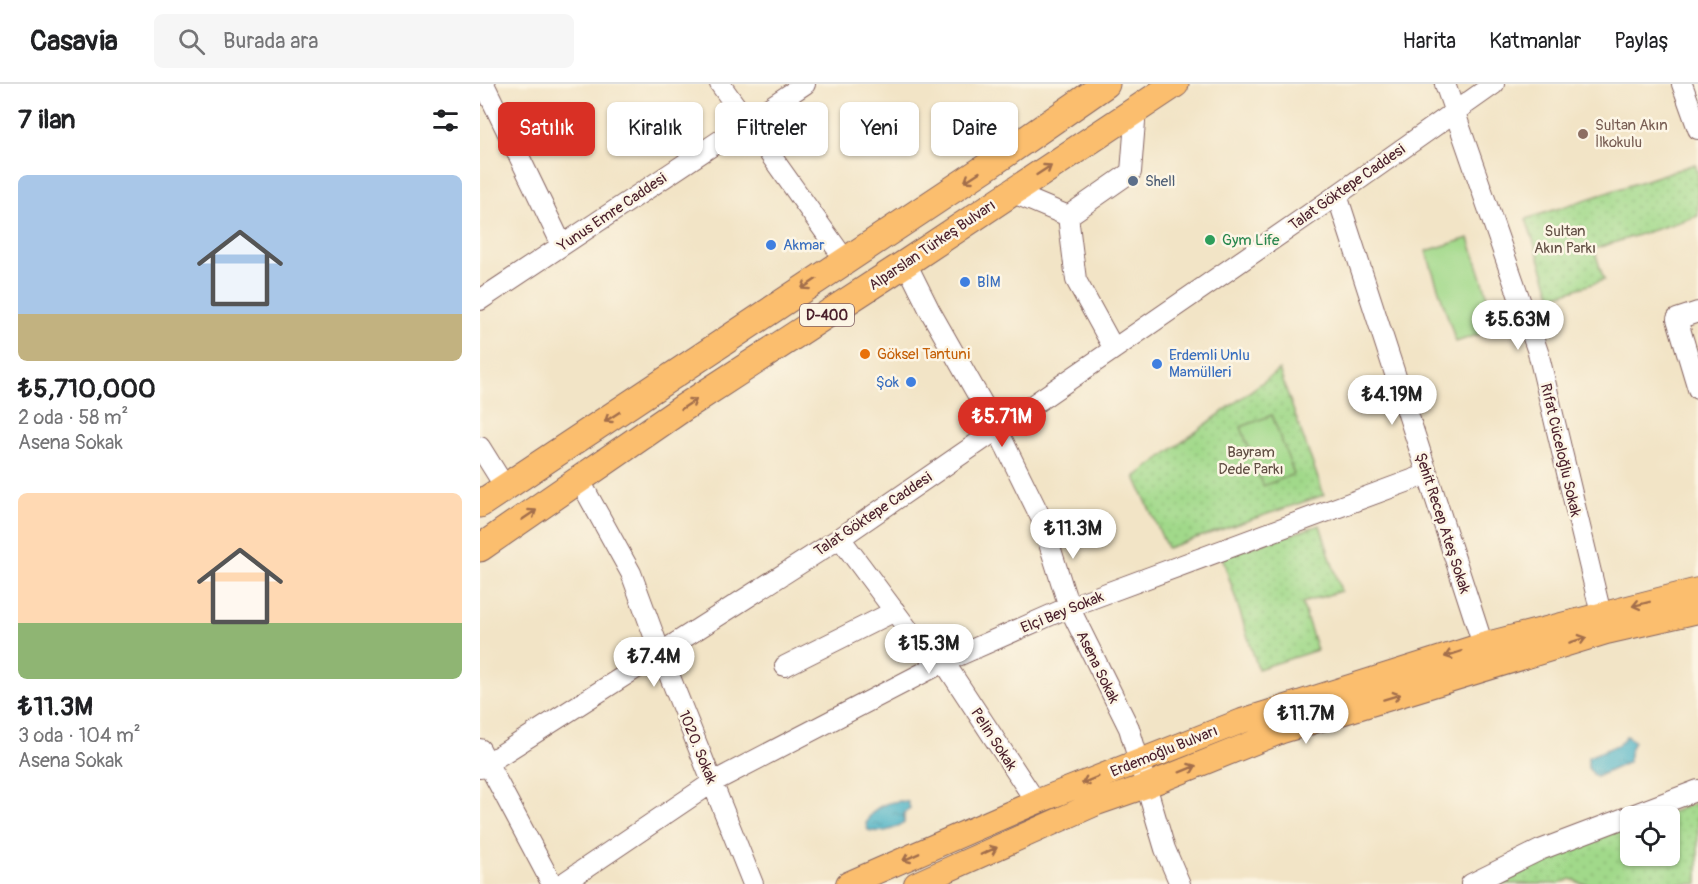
<!DOCTYPE html>
<html lang="tr">
<head>
<meta charset="utf-8">
<style>
	body { margin:0; font-family:Pangolin,sans-serif; background:#f6f6f6; color:#202124; height:100vh; display:flex; flex-direction:column; font-size:22px; white-space:nowrap }
	* { box-sizing:border-box; margin:0 }
	p { font-size:20px; color:#757577 }
	.icon { flex:none; width:33px; height:33px; fill:none; stroke:currentColor; stroke-width:2; stroke-linecap:round; stroke-linejoin:round }
	.map { position:relative; flex:1; overflow:hidden }
	.panel { display:flex; flex-direction:column; background:#fff; width:480px }
	.panel>* { flex:none }
	.hud { position:absolute; left:18px; top:18px; width:570px; height:54px; display:flex; gap:12px }
	.controls { position:absolute; left:1140px; top:722px; display:grid; gap:12px }
	.controls a { display:grid; place-items:center; width:60px; height:60px; border-radius:9px; background:#fff; box-shadow:0 2px 4px #0004; font-size:30px }
	.price { position:absolute; translate:-50% -51px; padding:0 14px; border-radius:21px; background:#fff; color:#222; font-size:20px; line-height:39px; filter:drop-shadow(0 2px 3px #0008) }
	.price::after { content:''; position:absolute; left:50%; top:36px; width:18px; height:14px; margin-left:-9px; background:inherit; clip-path:polygon(0 0,100% 0,50% 100%) }
	.price.active { background:#d93025; color:#fff }
	ul { padding:0; list-style:none }
	li { display:grid; align-content:center; gap:12px; height:318px; padding:0 18px }
	li span { display:grid; place-items:center; height:186px; border-radius:9px; color:#555 }
	li>.icon { margin-inline-start:auto }
	span .icon { width:108px; height:108px; fill:#fffc; stroke-width:1 }
	li b { font-size:26px }
	h2 { display:flex; justify-content:space-between; align-items:center; height:72px; padding:0 18px; font-size:26px }
	.chip { padding:0 21px; border-radius:9px; background:#fff; box-shadow:0 2px 4px #0004; font-size:21px; line-height:54px }
	.chip.active { background:#d93025; color:#fff }
	header { display:flex; align-items:center; gap:36px; box-sizing:border-box; height:84px; padding:0 30px; background:#fff; border-bottom:2px solid #e0e0e0 }
	header strong { font-size:28px }
	nav { display:flex; gap:33px; margin-inline-start:auto; font-size:21px }
	.search { width:420px; height:54px; background:#f6f6f6; display:flex; align-items:center; gap:15px; box-sizing:border-box; padding:0 21px; border-radius:9px; color:#757577; font-size:22px }
	main { display:flex; flex:1; min-height:0 }
	.map>svg:first-child { display:block }
	.park { fill:url(#park-dots); stroke:#767c5a; stroke-width:1.5 }
	.pitch { fill:#a1d98a; stroke:#767c5a; stroke-width:1.5 }
	.water { fill:url(#water-ripples); stroke:#486878; stroke-width:1.5 }
	.lines { fill:none; stroke-linecap:round; stroke-linejoin:round }
	.minor-casing { stroke:#856461; stroke-width:22 }
	.major-casing { stroke:#856461; stroke-width:26 }
	.highway-casing { stroke:#856461; stroke-width:29 }
	.minor { stroke:#fff; stroke-width:20 }
	.major { stroke:#fbbe6e; stroke-width:24 }
	.highway { stroke:#fbbe6e; stroke-width:27 }
	.oneway { stroke:#a26e4c }
	.education-dot { fill:#8d6e63; stroke:#fcf5e5; stroke-width:2 }
	.service-dot { fill:#5c6f8a; stroke:#fcf5e5; stroke-width:2 }
	.leisure-dot { fill:#2e9e5b; stroke:#fcf5e5; stroke-width:2 }
	.shop-dot { fill:#3f7fe0; stroke:#fcf5e5; stroke-width:2 }
	.food-dot { fill:#e8710a; stroke:#fcf5e5; stroke-width:2 }
	.labels { text-anchor:middle; stroke-width:5; stroke-linejoin:round; paint-order:stroke }
	.shield { fill:#fcf5e5; stroke:#7f5f63; stroke-width:1.5 }
	.shield-label { font-size:14px; font-weight:bold; fill:#4a1f2b }
	.education-label { font-size:15px; fill:#785e54; stroke:#fcf5e5; text-anchor:start }
	.service-label { font-size:15px; fill:#4e5e75; stroke:#fcf5e5; text-anchor:start }
	.street-label { font-size:15px; fill:#4a1f2b; stroke:#fcf5e5 }
	.park-label { font-size:15px; fill:#604e43; stroke:#fcf5e5 }
	.leisure-label { font-size:15px; fill:#27864d; stroke:#fcf5e5; text-anchor:start }
	.shop-label { font-size:15px; fill:#366cbe; stroke:#fcf5e5; text-anchor:start }
	.food-label { font-size:15px; fill:#c56008; stroke:#fcf5e5; text-anchor:start }
</style>
</head>
<body>
<header>
<strong>Casavia</strong>
<div class="search"><svg class="icon" aria-label="search" viewBox="0 0 24 24"><circle cx="10" cy="10" r="6"/><path d="M15 15l6 6"/></svg>Burada ara</div>
<nav><a>Harita</a><a>Katmanlar</a><a>Paylaş</a></nav>
</header>
<main>
<section class="panel">
<h2>7 ilan<svg class="icon" aria-label="filters" viewBox="0 0 24 24"><path d="M4 7h16M4 17h16"/><circle cx="9" cy="7" r="2"/><circle cx="15" cy="17" r="2"/></svg></h2>
<ul>
<li><span style="background:linear-gradient(#a9c7e8 75%,#c2b280 0)"><svg class="icon" aria-label="home" viewBox="0 0 24 24"><path d="M3 11l9-7 9 7M6 9v11h12V9"/></svg></span><div><b>₺5,710,000</b><p>2 oda · 58 m²</p><p>Asena Sokak</p></div></li>
<li><span style="background:linear-gradient(#ffd9b3 70%,#8fb573 0)"><svg class="icon" aria-label="home" viewBox="0 0 24 24"><path d="M3 11l9-7 9 7M6 9v11h12V9"/></svg></span><div><b>₺11.3M</b><p>3 oda · 104 m²</p><p>Asena Sokak</p></div></li>
</ul>
</section>
<div class="map">
<svg width="1218" height="800" viewBox="0 0 1218 800">
	<defs>
		<pattern id="park-dots" width="8" height="8" patternUnits="userSpaceOnUse" patternTransform="scale(1.5)"><rect width="8" height="8" fill="#a1d98a"/><path d="M2 2h.1M6 6h.1" fill="none" stroke="#8cba77" stroke-width="1.8" stroke-linecap="round"/></pattern>
		<pattern id="water-ripples" width="26" height="14" patternUnits="userSpaceOnUse" patternTransform="scale(1.5)"><rect width="26" height="14" fill="#47b1c5"/><path d="M2 4q2-2 4 0t4 0M15 11q2-2 4 0t4 0" fill="none" stroke="#3d8fa0"/></pattern>
	</defs>
	<rect width="100%" height="100%" fill="#fcf5e5"/>
	<filter id="ink" filterUnits="userSpaceOnUse"><feTurbulence type="fractalNoise" baseFrequency=".0167" numOctaves="2"/><feDisplacementMap in="SourceGraphic" scale="12" xChannelSelector="R" yChannelSelector="G"/><feConvolveMatrix kernelMatrix="1 2 1 2 8 2 1 2 1" color-interpolation-filters="sRGB"/></filter>
	<filter id="wash" filterUnits="userSpaceOnUse"><feTurbulence type="fractalNoise" baseFrequency=".008" numOctaves="4" result="noise"/><feDisplacementMap in="SourceGraphic" scale="24" xChannelSelector="R" yChannelSelector="G"/><feGaussianBlur stdDeviation="1.35" result="paint"/><feColorMatrix in="noise" values="0 0 0 0 0 0 0 0 0 0 0 0 0 0 0 0 0 1.4 0 .05"/><feComposite in="paint" operator="in"/></filter>
	<g filter="url(#wash)">
		<rect width="100%" height="100%" fill="#f2e4c6"/>
		<path class="park" d="M1215,80L1218,89V132L1114,165L1124,196L1072,213L1046,135Z
			M799,286L844,411L687,464L655,393Z
			M840,441L861,507L822,519L837,566L778,585L742,472Z
			M1218,718V800H1102L1091,795L1078,800H1006L1067,770L1150,743V771H1190V732H1181Z"/>
		<path class="pitch" d="M989,154L1018,244L976,258L946,167Z
			M792,331L814,390L783,402L761,343Z"/>
		<path class="water" d="M1146,652L1154,657L1149,669V678L1116,693L1108,684V673L1138,661Z
			M421,717L428,718L430,724L424,729V739C412,746 402,750 388,746L386,740C391,724 405,718 421,717Z"/>
	</g>
	<g filter="url(#ink)">
		<g class="lines">
			<g class="minor-casing">
				<path id="minor" d="M4,0L82,161
					M240,0L365,176
					M965,0L1058,268L1121,530
					M1202,0L1218,45
					M531,108L588,132L651,88L656,25
					M857,111L1003,561
					M588,132L596,196L634,265
					M426,179L450,227L517,345L561,434L589,523L649,644L685,765L700,800
					M0,216L325,0
					M1218,228L1197,235L1218,305
					M0,363L25,403
					M100,397L151,489L180,568L273,800
					M360,454L445,568L464,578L556,718
					M305,582L415,527
					M0,665L72,800
					M0,684L360,454L857,111L1014,0
					M82,800L233,698L464,578L589,523L948,390
					M991,800L1060,766L1218,706"/>
			</g>
			<g class="major-casing">
				<path id="major" d="M368,800L556,718L762,637L1003,561L1218,506
					M436,800L617,719L666,702L802,647L1126,548L1218,527"/>
			</g>
			<g class="highway-casing">
				<path id="highway" d="M0,420L505,84L626,0
					M0,464L203,324L426,179L695,0"/>
			</g>
			<use href="#minor" class="minor"/>
			<use href="#major" class="major"/>
			<use href="#highway" class="highway"/>
		</g>
		<defs><path id="oneway-shaft" d="M-6 0H5M1.5-3L5.5 0L1.5 3" fill="none" stroke-width="1.6" stroke-linecap="round" stroke-linejoin="round" transform="scale(1.5)"/></defs>
		<g class="oneway">
			<use href="#oneway-shaft" transform="translate(564 86) rotate(-33)"/>
			<use href="#oneway-shaft" transform="translate(492 93) rotate(147)"/>
			<use href="#oneway-shaft" transform="translate(329 200) rotate(146)"/>
			<use href="#oneway-shaft" transform="translate(209 320) rotate(-33)"/>
			<use href="#oneway-shaft" transform="translate(132 333) rotate(147)"/>
			<use href="#oneway-shaft" transform="translate(49 431) rotate(-34)"/>
			<use href="#oneway-shaft" transform="translate(1161 520) rotate(166)"/>
			<use href="#oneway-shaft" transform="translate(1098 556) rotate(-17)"/>
			<use href="#oneway-shaft" transform="translate(973 570) rotate(162)"/>
			<use href="#oneway-shaft" transform="translate(912 613) rotate(-17)"/>
			<use href="#oneway-shaft" transform="translate(708 685) rotate(-22)"/>
			<use href="#oneway-shaft" transform="translate(610 696) rotate(158)"/>
			<use href="#oneway-shaft" transform="translate(509 767) rotate(-24)"/>
			<use href="#oneway-shaft" transform="translate(431 773) rotate(156)"/>
		</g>
	</g>
	<circle class="education-dot" cx="1103" cy="50" r="6"/>
	<circle class="service-dot" cx="653" cy="97" r="6"/>
	<circle class="leisure-dot" cx="730" cy="156" r="6"/>
	<g class="shop-dot">
		<circle cx="291" cy="161" r="6"/>
		<circle cx="485" cy="198" r="6"/>
		<circle cx="677" cy="280" r="6"/>
		<circle cx="431" cy="298" r="6"/>
	</g>
	<circle class="food-dot" cx="385" cy="270" r="6"/>
	<g class="labels">
		<rect class="shield" x="320" y="220" width="54" height="22" rx="4.5"/>
		<g class="shield-label">
			<text x="347" y="236">D-400</text>
		</g>
		<g class="education-label">
			<text x="1115" y="46">Sultan Akın<tspan x="1115" dy="17">İlkokulu</tspan></text>
		</g>
		<g class="service-label">
			<text x="665" y="102">Shell</text>
		</g>
		<g class="street-label">
			<text transform="translate(867 103) rotate(-35)" y="5">Talat Göktepe Caddesi</text>
			<text transform="translate(132 128) rotate(-34)" y="5">Yunus Emre Caddesi</text>
			<text transform="translate(452 161) rotate(-34)" y="5">Alparslan Türkeş Bulvarı</text>
			<text transform="translate(1081 366) rotate(77)" y="5">Rıfat Cüceloğlu Sokak</text>
			<text transform="translate(393 430) rotate(-34)" y="5">Talat Göktepe Caddesi</text>
			<text transform="translate(963 439) rotate(72)" y="5">Şehit Recep Ateş Sokak</text>
			<text transform="translate(582 528) rotate(-22)" y="5">Elçi Bey Sokak</text>
			<text transform="translate(618 583) rotate(64)" y="5">Asena Sokak</text>
			<text transform="translate(514 655) rotate(57)" y="5">Pelin Sokak</text>
			<text transform="translate(218 663) rotate(68)" y="5">1020. Sokak</text>
			<text transform="translate(684 667) rotate(-22)" y="5">Erdemoğlu Bulvarı</text>
		</g>
		<g class="park-label">
			<text x="1085" y="152">Sultan<tspan x="1085" dy="17">Akın Parkı</tspan></text>
			<text x="771" y="373">Bayram<tspan x="771" dy="17">Dede Parkı</tspan></text>
		</g>
		<g class="leisure-label">
			<text x="742" y="161">Gym Life</text>
		</g>
		<g class="shop-label">
			<text x="303" y="166">Akmar</text>
			<text x="497" y="203">BİM</text>
			<text x="689" y="276">Erdemli Unlu<tspan x="689" dy="17">Mamülleri</tspan></text>
			<text x="419" y="303" text-anchor="end">Şok</text>
		</g>
		<g class="food-label">
			<text x="397" y="275">Göksel Tantuni</text>
		</g>
	</g>
</svg>
<div class="controls">
<a><svg class="icon" aria-label="locate" viewBox="0 0 24 24"><circle cx="12" cy="12" r="6"/><path d="M12 2v4M12 18v4M2 12h4M18 12h4"/></svg></a>
</div>
<b class="price" style="left:1038px;top:267px">₺5.63M</b>
<b class="price" style="left:912px;top:342px">₺4.19M</b>
<b class="price active" style="left:522px;top:364px">₺5.71M</b>
<b class="price" style="left:593px;top:476px">₺11.3M</b>
<b class="price" style="left:449px;top:591px">₺15.3M</b>
<b class="price" style="left:174px;top:604px">₺7.4M</b>
<b class="price" style="left:826px;top:661px">₺11.7M</b>
<div class="hud">
<a class="chip active">Satılık</a>
<a class="chip">Kiralık</a>
<a class="chip">Filtreler</a>
<a class="chip">Yeni</a>
<a class="chip">Daire</a>
</div>
</div>
</main>
</body>
</html>
